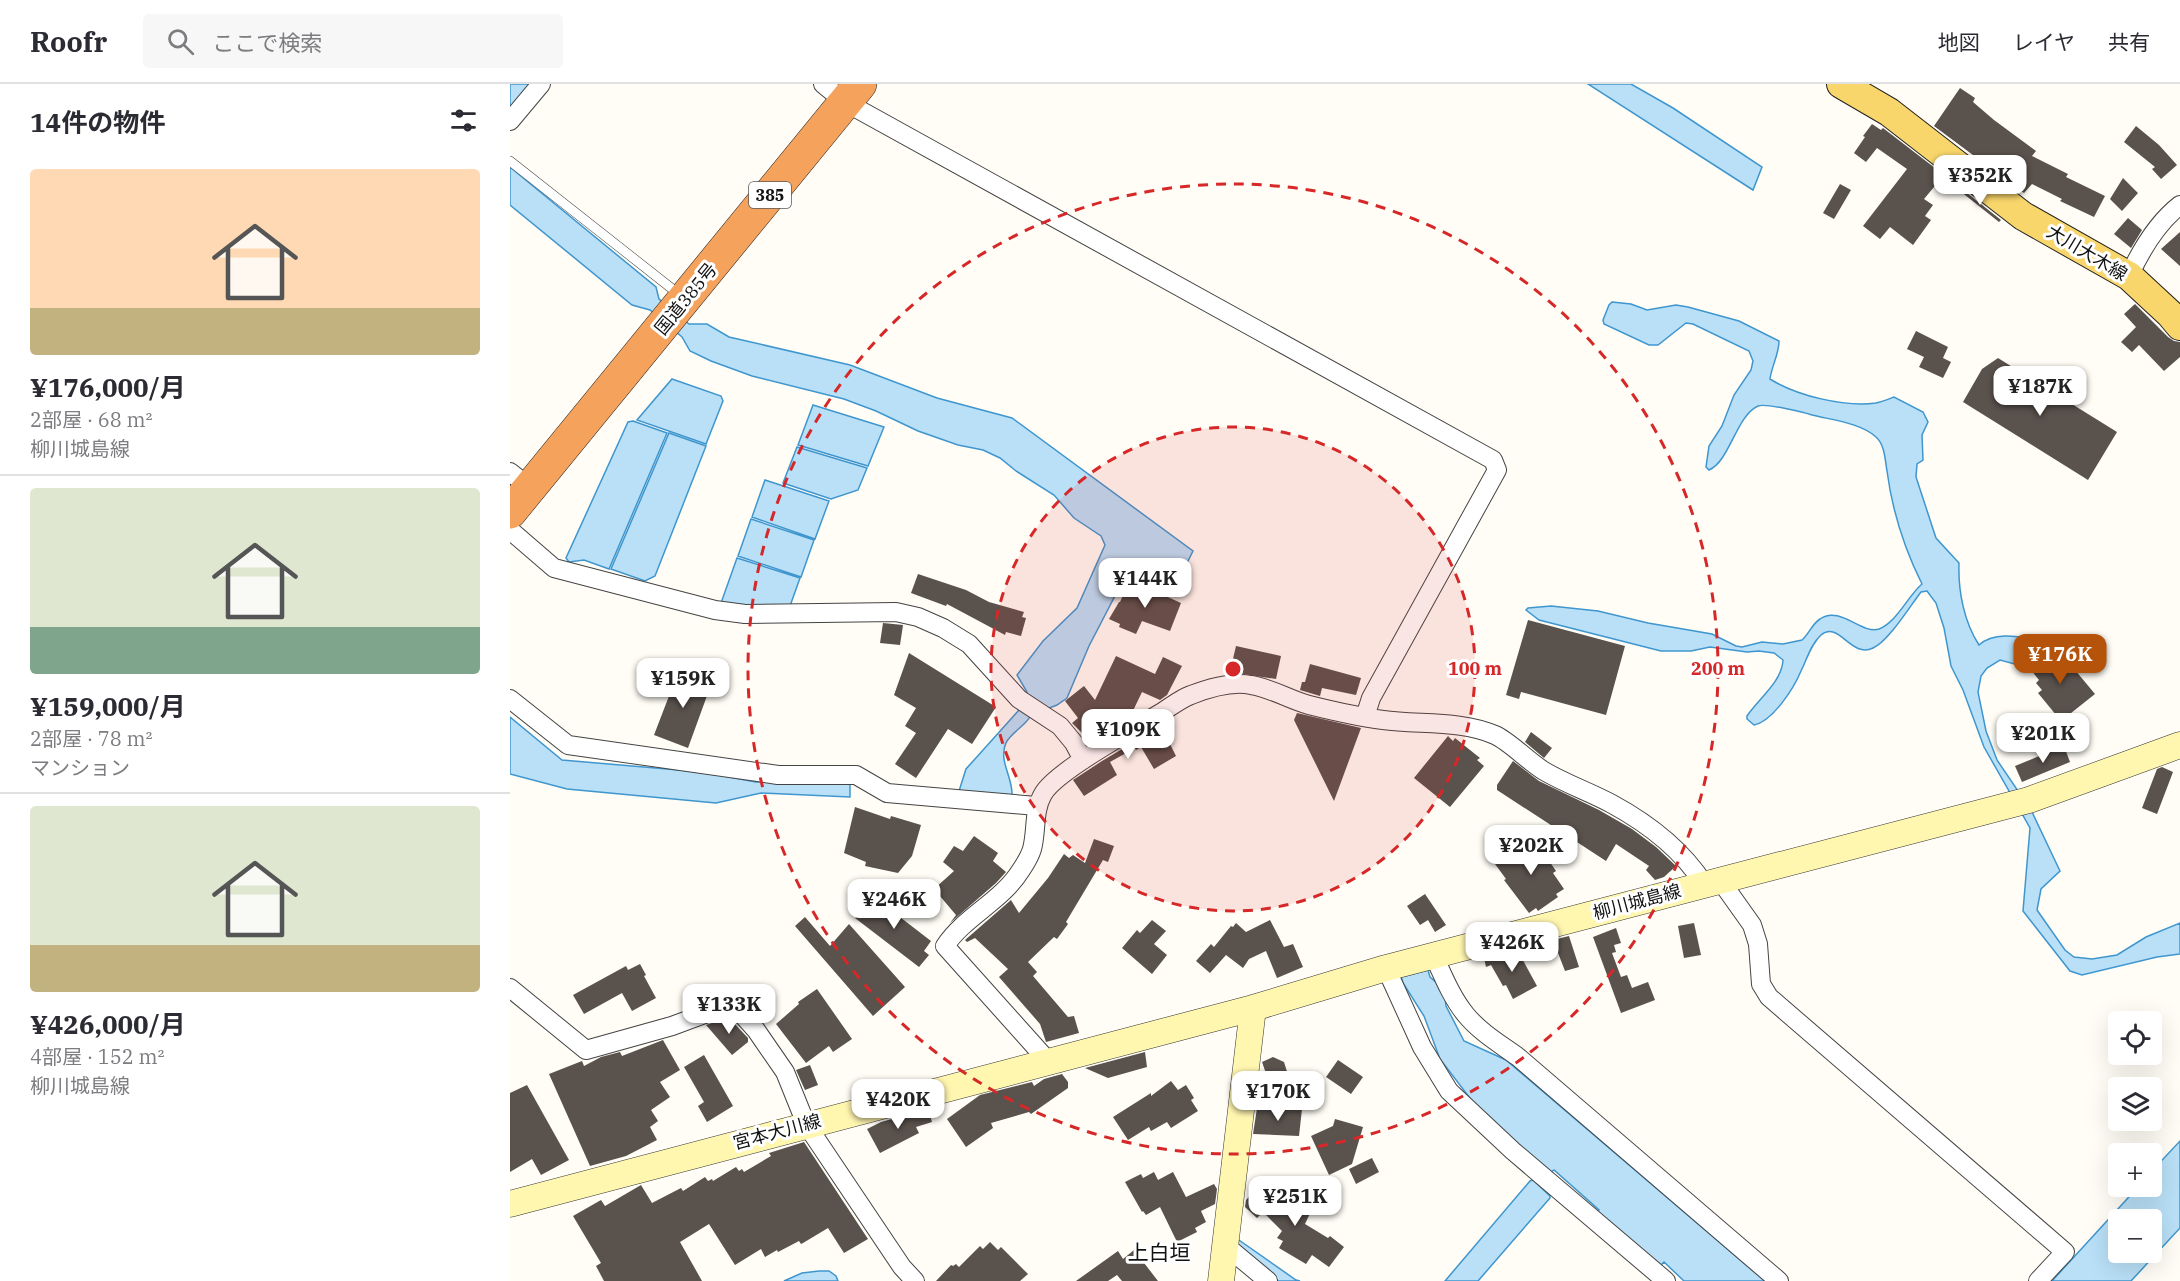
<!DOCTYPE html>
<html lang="ja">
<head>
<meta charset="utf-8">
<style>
	body { margin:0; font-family:"IBM Plex Serif","Noto Sans JP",serif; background:#f7f7f7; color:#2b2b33; height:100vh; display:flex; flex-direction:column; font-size:22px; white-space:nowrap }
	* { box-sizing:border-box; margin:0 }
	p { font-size:20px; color:#7c7c81 }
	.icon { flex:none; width:33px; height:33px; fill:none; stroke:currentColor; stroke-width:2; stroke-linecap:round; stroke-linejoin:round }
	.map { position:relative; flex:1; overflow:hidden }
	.details { display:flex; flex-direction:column; background:#fff; width:510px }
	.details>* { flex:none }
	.controls { position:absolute; left:1598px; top:927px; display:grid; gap:12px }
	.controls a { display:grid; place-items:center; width:54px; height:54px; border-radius:6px; background:#fff; box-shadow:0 6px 24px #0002; font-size:30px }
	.price { position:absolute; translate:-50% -51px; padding:0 14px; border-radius:12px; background:#fff; color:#222; font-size:20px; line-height:39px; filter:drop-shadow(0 2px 3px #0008) }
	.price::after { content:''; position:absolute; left:50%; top:36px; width:18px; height:14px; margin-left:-9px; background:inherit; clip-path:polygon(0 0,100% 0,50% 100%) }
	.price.current { background:#b45309; color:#fff }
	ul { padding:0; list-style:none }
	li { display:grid; align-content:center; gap:12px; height:318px; padding:0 30px }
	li+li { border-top:2px solid #e1e1e2 }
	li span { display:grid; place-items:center; height:186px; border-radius:6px; color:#555 }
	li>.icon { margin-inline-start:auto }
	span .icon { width:108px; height:108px; fill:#fffc; stroke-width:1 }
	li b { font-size:26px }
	h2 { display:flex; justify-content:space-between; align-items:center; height:72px; padding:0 30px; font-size:26px }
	header { display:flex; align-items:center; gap:36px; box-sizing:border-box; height:84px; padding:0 30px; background:#fff; border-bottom:2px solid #e1e1e2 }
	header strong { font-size:28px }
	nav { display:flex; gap:33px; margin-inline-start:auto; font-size:21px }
	.search { width:420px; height:54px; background:#f7f7f7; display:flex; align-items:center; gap:15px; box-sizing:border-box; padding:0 21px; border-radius:6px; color:#7c7c81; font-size:22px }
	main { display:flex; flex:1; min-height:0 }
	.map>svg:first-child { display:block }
	.water { fill:#b9e0f7; stroke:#3f96cf; stroke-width:1.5; fill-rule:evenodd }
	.building { fill:#5a524d }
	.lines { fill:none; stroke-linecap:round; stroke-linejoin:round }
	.lane-casing { stroke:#444; stroke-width:10 }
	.street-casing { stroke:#444; stroke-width:20 }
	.secondary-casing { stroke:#333; stroke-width:27 }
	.primary-casing { stroke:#222; stroke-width:30 }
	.highway-casing { stroke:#222; stroke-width:34 }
	.lane { stroke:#fff; stroke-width:9 }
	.street { stroke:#fff; stroke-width:18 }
	.secondary { stroke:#fff6b0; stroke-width:26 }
	.primary { stroke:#f9d66b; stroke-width:28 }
	.highway { stroke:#f5a25d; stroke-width:33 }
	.ring { fill:none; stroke:#d62828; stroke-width:3; stroke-dasharray:10 8 }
	.labels { text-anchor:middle; stroke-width:6; stroke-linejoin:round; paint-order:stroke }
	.shield { fill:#fff; stroke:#585858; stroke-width:1.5 }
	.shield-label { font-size:16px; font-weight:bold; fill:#111 }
	.street-label { font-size:18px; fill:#111; stroke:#fff }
	.quarter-label { font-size:21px; fill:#111; stroke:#fff }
	.centre { fill:#d62828; stroke:#fff; stroke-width:3 }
	.ring-label { font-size:18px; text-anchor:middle; font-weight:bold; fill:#d62828; stroke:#fff; stroke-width:6; stroke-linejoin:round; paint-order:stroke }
</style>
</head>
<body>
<header>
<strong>Roofr</strong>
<div class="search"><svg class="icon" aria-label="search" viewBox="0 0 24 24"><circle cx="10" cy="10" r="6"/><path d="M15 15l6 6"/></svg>ここで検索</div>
<nav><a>地図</a><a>レイヤ</a><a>共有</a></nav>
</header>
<main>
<section class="details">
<h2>14件の物件<svg class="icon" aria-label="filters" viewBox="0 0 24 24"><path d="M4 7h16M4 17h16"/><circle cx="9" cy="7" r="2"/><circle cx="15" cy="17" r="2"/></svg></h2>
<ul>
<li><span style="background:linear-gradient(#ffd9b3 75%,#c2b280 0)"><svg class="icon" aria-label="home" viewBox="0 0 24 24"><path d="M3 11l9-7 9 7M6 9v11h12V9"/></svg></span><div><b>¥176,000/月</b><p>2部屋 · 68 m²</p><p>柳川城島線</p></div></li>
<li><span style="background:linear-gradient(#dfe7d0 75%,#7fa58c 0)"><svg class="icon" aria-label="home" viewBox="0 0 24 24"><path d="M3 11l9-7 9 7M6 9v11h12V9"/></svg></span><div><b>¥159,000/月</b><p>2部屋 · 78 m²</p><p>マンション</p></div></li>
<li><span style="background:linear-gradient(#dfe7d0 75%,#c2b280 0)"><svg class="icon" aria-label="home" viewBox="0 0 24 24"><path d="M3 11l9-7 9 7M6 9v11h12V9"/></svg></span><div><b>¥426,000/月</b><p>4部屋 · 152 m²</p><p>柳川城島線</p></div></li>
</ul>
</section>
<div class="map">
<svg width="1670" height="1197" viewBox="0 0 1670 1197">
	<rect width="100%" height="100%" fill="#fffdf5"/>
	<path class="water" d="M0,0H21L0,26Z
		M1078,0H1121L1163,24L1252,83L1243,106Z
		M0,83L146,203L149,215L179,240H197L219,253L340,281L427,314L502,334L683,467L667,499L620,483L579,562L557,614L547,621L521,631C516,642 501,648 496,659C488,676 503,694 502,711L449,707L456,685L517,617L514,613L517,608L507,591L533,557L567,524L595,461L591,452L564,434L544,411L506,387L490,374L473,366L448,361L408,347L366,327L334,315L242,292L201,277L180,267L172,253L140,226L122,221L0,121Z
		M1102,218L1121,220L1137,226L1166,221L1178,223L1229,237L1269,257C1269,270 1262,281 1260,295C1287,312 1334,323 1366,319C1372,318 1379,315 1384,313L1413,328L1418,338L1412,351L1413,376L1407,380L1406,393L1426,454L1449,479C1448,507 1454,538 1469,561C1483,548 1506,552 1523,555L1531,566L1512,582L1490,576L1477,584L1471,592L1468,608L1476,647L1487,676L1521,726L1550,787L1531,805L1527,826L1555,866L1564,873L1582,875L1607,871L1636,853L1670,839V870L1647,873L1572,891L1560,887L1513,827L1520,744L1474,663L1453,606L1441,582L1434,544L1426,519L1417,507L1411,508C1400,522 1378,558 1363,564C1341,575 1329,536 1311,551C1301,560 1297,575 1291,587C1284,604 1263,637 1244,641L1237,635V632C1248,615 1272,598 1273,576L1264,569L1249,567L1237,568L1200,563L1181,567H1151L1029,536L1016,526L1018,524L1041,522L1088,527L1138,539L1202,550L1226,562L1232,563L1252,558L1273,560L1292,556C1299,550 1302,540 1310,535C1330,521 1352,551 1369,545C1387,538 1397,513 1412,500C1395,466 1382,425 1377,387C1375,376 1375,361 1366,353C1351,339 1322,336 1302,331C1293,328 1255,319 1248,322C1226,332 1220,377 1199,386L1196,383L1199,362L1212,342L1224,311L1241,286L1243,277L1239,267L1183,240L1176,239L1148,261H1139L1094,240L1093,236L1099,221Z
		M162,295L211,312L213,317L196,360L127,336Z
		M303,321L374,343L358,382L288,361Z
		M123,337L157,349L99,485L74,476L59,478L56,474L118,338Z
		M159,349L196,362L145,492L135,497L101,485Z
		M287,363L357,384L348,406L321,415L273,399Z
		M255,396L319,417L305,455L242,433Z
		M241,435L304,456L291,493L228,472Z
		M227,474L290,494L280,522H250L211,519Z
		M0,633L52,676L192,688L246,698H340V713L251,709L206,719L57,705L0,690Z
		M918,886L920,893L934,905L936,922L954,957L996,976L1255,1197H1174L1154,1178L1150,1182L1087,1129L1089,1126L1044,1086L1041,1088L972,1030L930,975L914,932L893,899L891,893Z
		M1670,1057V1144L1621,1197H1542L1628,1103L1641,1102V1088ZM1608,1136H1641V1168H1608Z
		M1023,1096L1040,1112V1114L968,1197H935L1020,1097Z
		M726,1154L786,1196L790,1197H768L724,1159Z
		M309,1187H319L326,1192L328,1197H274L292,1189Z"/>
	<path class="building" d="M1450,4L1465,14L1463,18L1484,36L1526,67L1522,72L1558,90L1556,93L1595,112L1584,133L1550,117L1552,115L1522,100L1514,109L1424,42Z
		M1362,40L1371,46L1373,44L1434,91L1414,115L1423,121L1415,132L1421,136L1403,161L1380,143L1370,155L1353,142L1397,85L1367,64L1356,78L1344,69L1355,53L1353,52Z
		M1626,42L1649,61L1667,81L1651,95L1642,85L1645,83L1614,58Z
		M1613,94L1628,109L1612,127L1600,115Z
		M1330,100L1341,106L1324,135L1313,129Z
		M1452,105L1491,136L1489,138L1450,107Z
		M1618,134L1632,146L1621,164L1604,150Z
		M1670,148V182L1651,165Z
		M1625,220L1658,253L1664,257L1670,258V273L1654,287L1629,261L1622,268L1611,258L1626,243L1614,230Z
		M1406,247L1438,263L1433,274L1441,278L1433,294L1409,283L1414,273L1397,265Z
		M1488,274L1607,348L1578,396L1453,318L1472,285Z
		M408,490L456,506L479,518L514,528L512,533L516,534L511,552L496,548L495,551L437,520L436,522L401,509Z
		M620,496L671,519L660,547L632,537L626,550L609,543L610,540L599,535L609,518H610Z
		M1018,536L1115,562L1096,631L1011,608L1009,615L996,611Z
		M373,539L393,541L390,561L370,559Z
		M726,562L771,572L766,595L727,589L728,581L722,579Z
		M1538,565L1554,585L1560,580L1585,610L1551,637L1528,609L1532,606L1526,599L1529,596L1517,581Z
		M399,569L486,623L462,660L438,645L406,694L385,680L406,649L395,642L406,624L384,611Z
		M606,572L645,590L653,573L672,582L657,611L650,616L632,608L620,633L580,657L562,639L568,634L555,617L574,602L585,616Z
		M800,580L851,594L846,611L812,604L810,612L790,606L792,598H795Z
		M169,586L202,598L178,664L144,651Z
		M787,629L851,644L824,717L784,636Z
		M651,642L666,672L644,685L631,663L626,666L625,664L600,678L607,691L574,712L563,696L592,677Z
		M1021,648L1042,664L1034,674L1015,658Z
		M938,652L943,657L945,654L970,674L967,676L974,682L940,723L904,694Z
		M1554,662L1560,678L1512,698L1505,682Z
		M1003,677L1029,697L1089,726L1122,745L1146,763L1166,782L1154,793L1145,796L1136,786L1139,782L1106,760L1096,777L987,706V701Z
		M1652,683L1663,688L1647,730L1632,724L1647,685Z
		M345,723L380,735L381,732L411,741L402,772L388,789L355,782L356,778L334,769Z
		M464,752L488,769L483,777L496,788L486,799L440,839L446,831L424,805L444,787L433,778L444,762L453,767Z
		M1023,753L1046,787L1043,789L1054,805L1046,810L1048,813L1028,827L1026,824L1019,829L994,796L996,795L985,780Z
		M584,755L604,762L598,778L593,776L556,838L558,840L547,855L544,853L518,878L527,888L523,892L558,933L564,932L569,949L536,958L530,940L489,893L498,885L465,854L457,858L455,856L501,816L509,829L538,794L554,770L559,774L563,771L575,779Z
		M360,810L421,857L414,867L419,871L409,883L345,834L350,828L348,826Z
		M915,810L936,841L925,848L918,836L910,841L897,822Z
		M295,833L320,862L339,840L395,903L363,932L285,842Z
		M642,836L656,847L644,860L657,871L642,890L612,864L627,846L630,849Z
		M760,836L774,863L783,860L793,883L767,894L756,867L739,875L733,884L716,871L700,889L686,877L701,860L704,863L721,842L723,843L726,839L736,848Z
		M1184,839L1191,871L1174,874L1168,842Z
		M1106,844L1111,859L1104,861L1106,868L1102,869L1111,893L1117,891L1122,904L1138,898L1145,916L1111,929L1083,853Z
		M1059,852L1069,883L1055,887L1043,856Z
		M1013,864L996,873L997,875L1009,869L1027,902L1003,915L996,901L993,902L981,881L976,883L974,874Z
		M130,880L136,891L134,892L146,914L122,927L112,909L74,930L63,911L116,882L118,886Z
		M307,905L342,955L323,968L319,962L296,979L266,940L289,920L288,918Z
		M216,934L222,937L238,954V958L222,971L196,941Z
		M153,956L170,986L150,998L160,1013L141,1026L148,1037L140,1043L147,1056L116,1072L80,1082L39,990L72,977L74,982L91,973L110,968L112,972Z
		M635,968L637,983L598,994L575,984Z
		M194,971L223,1022L197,1038L188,1022L194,1018L174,983Z
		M763,973L774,978L780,997L761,1004L752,978Z
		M828,976L853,993L841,1010L816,993Z
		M300,981L308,1001L295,1006L286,986Z
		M552,990L558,998V1004L521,1030L519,1028L481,1039L483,1044L456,1063L437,1035L470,1011L522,998L524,1002L534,995Z
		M661,997L668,1006L676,1001L684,1014L681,1016L688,1027L661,1044L657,1038L641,1047L639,1043L618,1056L603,1033L641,1009V1012Z
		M17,1001L59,1076L31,1091L22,1075L0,1088V1009Z
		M768,1023L792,1025L789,1052L743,1050L747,1024L770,1027Z
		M418,1025L422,1038L406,1043L409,1049L370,1069L357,1045L371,1038Z
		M825,1035L853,1043L842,1080L819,1091L801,1052L823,1042Z
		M294,1058L358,1155L334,1169L318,1144L293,1159L291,1160L289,1157L268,1168L267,1166L255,1173L251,1165L225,1181L199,1140L170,1158L192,1197H94L86,1182L91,1179L63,1132L91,1116L95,1122L131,1101L142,1119L171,1104L173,1107L195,1093L198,1097L202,1095L203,1097L226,1083L229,1087L232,1085L234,1088L261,1072L259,1069Z
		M862,1074L869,1088L846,1100L839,1085Z
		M644,1088L648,1096L663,1088L676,1113L704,1100L707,1105L705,1120L691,1127L696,1138L685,1144L687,1148L667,1158L650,1123L636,1131L633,1127L632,1128L615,1098L631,1090L633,1094Z
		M750,1101L767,1117L769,1115L777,1123L785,1110L804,1121L795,1140L818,1154L820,1152L834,1163L819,1183L802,1171L796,1180L769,1164L773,1157L767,1154L772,1147L753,1128L747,1134L735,1123L736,1116Z
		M480,1158L488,1166L491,1163L518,1190L510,1197H426L441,1181L443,1182L446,1180L449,1183L470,1162L473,1165Z
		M624,1166L648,1197H612L607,1191L598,1197H566L608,1167L613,1175Z"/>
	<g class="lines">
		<g class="lane-casing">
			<path id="lane" d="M0,77L170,211"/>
		</g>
		<g class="street-casing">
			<path id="street" d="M313,0L335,18L983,376L987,386L861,614L855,633
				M0,37L31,0
				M1619,192C1631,166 1647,139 1670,121
				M0,388L19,403
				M0,446L44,484L205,526L235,530L386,528L408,533L433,544L459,560L509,615L550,642L564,659L573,676
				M0,615L58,661L268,691H346L377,709L527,722
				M1210,796L1242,841L1248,860L1251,900L1259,913L1555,1168L1528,1197
				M924,872C933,892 942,914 956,931C970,948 990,960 1008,973L1269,1197
				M876,884L912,963L939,1007L1003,1067L1156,1197
				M0,904L76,966L162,942L216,922L229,927L246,946L275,988L296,1040L392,1183L405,1197
				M538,977L435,862C455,832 491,818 511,786C515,780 520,772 522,765C527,747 523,727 533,710C545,688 623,645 649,630C659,624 670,615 681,611C699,604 722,597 741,601C761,604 780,616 799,621C823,627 849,633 873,636C909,641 951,636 985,651C999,657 1019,678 1034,687C1056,700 1080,708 1102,720C1137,739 1172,766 1194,800
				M716,1162L758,1197"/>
		</g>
		<g class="secondary-casing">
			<path id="secondary" d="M0,1120L743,924L876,884L1519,716L1670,661
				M711,1197L743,924"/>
		</g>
		<g class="primary-casing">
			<path id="primary" d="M1331,0L1379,28L1513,132L1619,192L1660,230L1670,242"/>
		</g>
		<g class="highway-casing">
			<path id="highway" d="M0,428L350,0"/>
		</g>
		<use href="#lane" class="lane"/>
		<use href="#street" class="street"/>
		<use href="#secondary" class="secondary"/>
		<use href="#primary" class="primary"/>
		<use href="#highway" class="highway"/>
	</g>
	<circle cx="723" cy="585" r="242" fill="#d62828" fill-opacity=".12"/>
	<g class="ring">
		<circle cx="723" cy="585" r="242"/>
		<circle cx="723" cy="585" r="485"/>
	</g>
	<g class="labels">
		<rect class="shield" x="239" y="98" width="42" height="26" rx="4.5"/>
		<g class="shield-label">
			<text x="260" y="117">385</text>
		</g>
		<g class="street-label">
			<text transform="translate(1577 169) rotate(31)" y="6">大川大木線</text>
			<text transform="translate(176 215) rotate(-51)" y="6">国道385号</text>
			<text transform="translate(1127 818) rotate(-15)" y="6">柳川城島線</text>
			<text transform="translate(267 1048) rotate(-15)" y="6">宮本大川線</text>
		</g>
		<g class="quarter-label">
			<text x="649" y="1176">上白垣</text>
		</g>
	</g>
	<circle cx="723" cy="585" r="9" class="centre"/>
	<g class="ring-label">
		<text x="965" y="591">100 m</text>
		<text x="1208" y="591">200 m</text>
	</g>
</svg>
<div class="controls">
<a><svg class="icon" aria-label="locate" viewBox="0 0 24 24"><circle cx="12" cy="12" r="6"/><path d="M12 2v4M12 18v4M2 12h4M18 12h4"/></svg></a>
<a><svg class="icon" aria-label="layers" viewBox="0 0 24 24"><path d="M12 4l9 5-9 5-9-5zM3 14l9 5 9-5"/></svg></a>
<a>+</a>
<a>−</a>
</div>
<b class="price" style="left:1470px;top:122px">¥352K</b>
<b class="price" style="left:1530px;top:333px">¥187K</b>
<b class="price" style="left:635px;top:525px">¥144K</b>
<b class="price current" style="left:1550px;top:601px">¥176K</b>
<b class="price" style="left:173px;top:625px">¥159K</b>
<b class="price" style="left:618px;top:676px">¥109K</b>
<b class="price" style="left:1533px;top:680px">¥201K</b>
<b class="price" style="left:1021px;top:792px">¥202K</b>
<b class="price" style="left:384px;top:846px">¥246K</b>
<b class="price" style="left:1002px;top:889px">¥426K</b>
<b class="price" style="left:219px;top:951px">¥133K</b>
<b class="price" style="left:768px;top:1038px">¥170K</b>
<b class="price" style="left:388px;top:1046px">¥420K</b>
<b class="price" style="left:785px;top:1143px">¥251K</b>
</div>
</main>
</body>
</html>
